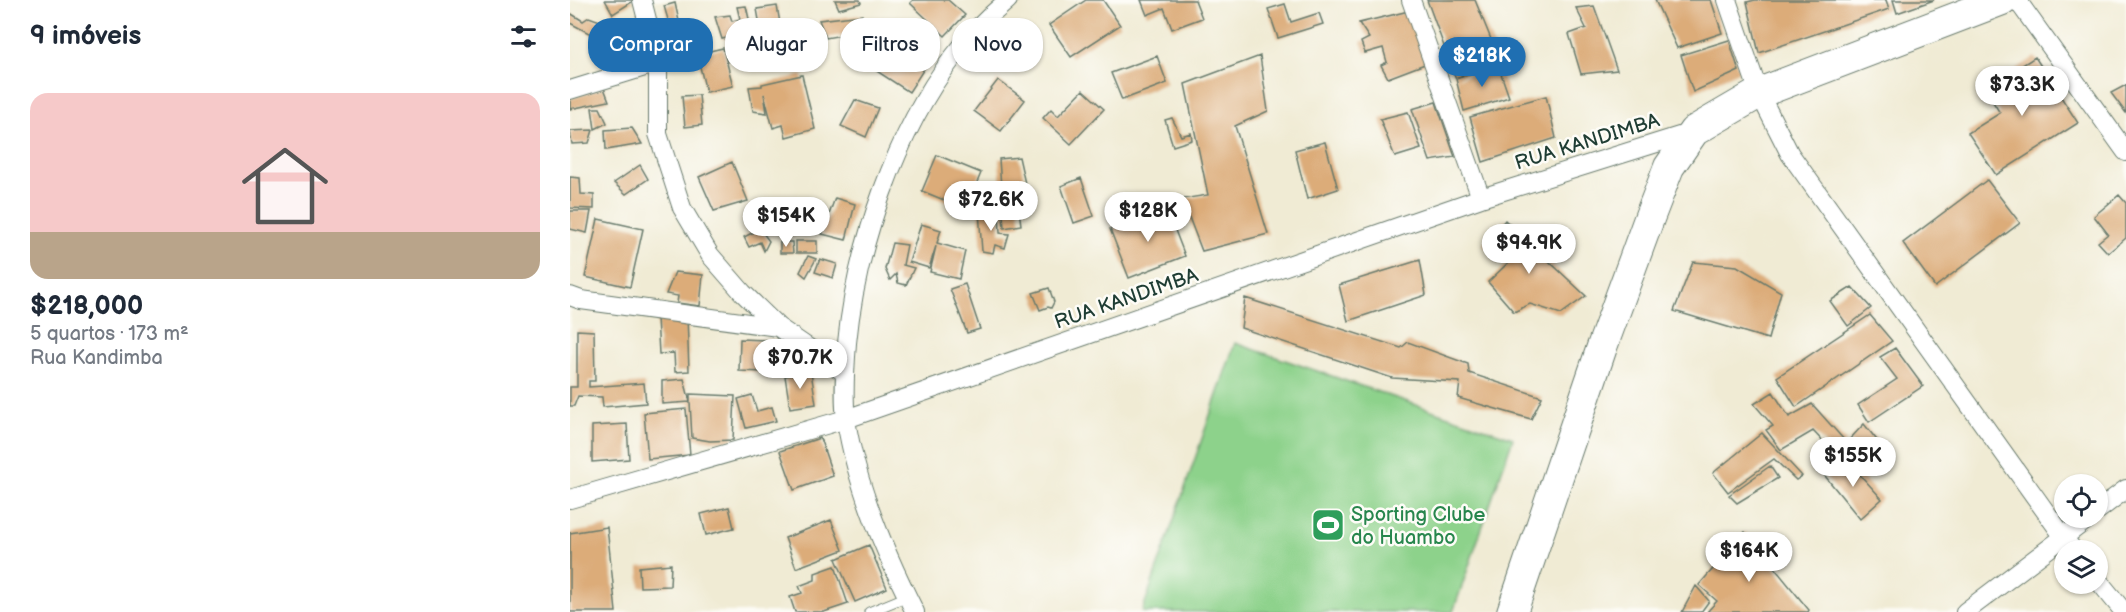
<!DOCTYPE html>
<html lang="pt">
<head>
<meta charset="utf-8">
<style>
	body { margin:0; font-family:"Balsamiq Sans",sans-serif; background:#f2f2f3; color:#1f2937; height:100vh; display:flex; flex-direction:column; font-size:22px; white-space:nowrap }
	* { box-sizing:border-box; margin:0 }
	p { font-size:20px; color:#747a83 }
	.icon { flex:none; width:33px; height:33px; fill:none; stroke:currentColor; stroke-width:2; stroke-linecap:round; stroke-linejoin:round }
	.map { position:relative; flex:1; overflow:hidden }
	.details { display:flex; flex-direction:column; background:#fff; width:570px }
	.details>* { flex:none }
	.hud { position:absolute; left:18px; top:18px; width:570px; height:54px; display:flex; gap:12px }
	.controls { position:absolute; left:1484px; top:474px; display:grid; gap:12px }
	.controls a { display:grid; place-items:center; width:54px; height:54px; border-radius:50%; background:#fff; box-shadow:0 2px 4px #0004; font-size:30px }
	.price { position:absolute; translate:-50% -51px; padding:0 14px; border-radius:21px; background:#fff; color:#222; font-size:20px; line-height:39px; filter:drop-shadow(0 2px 3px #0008) }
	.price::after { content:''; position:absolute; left:50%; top:36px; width:18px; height:14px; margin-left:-9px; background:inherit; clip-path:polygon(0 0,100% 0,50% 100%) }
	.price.on { background:#1f6fb2; color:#fff }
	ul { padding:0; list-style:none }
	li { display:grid; align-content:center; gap:12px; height:318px; padding:0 30px }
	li+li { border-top:2px solid #e0e1e3 }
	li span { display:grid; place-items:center; height:186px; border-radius:18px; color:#555 }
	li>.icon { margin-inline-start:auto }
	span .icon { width:108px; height:108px; fill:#fffc; stroke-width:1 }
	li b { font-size:26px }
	h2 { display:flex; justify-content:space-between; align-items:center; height:72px; padding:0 30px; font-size:26px }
	.chip { padding:0 21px; border-radius:24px; background:#fff; box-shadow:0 2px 4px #0004; font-size:21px; line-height:54px }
	.chip.on { background:#1f6fb2; color:#fff }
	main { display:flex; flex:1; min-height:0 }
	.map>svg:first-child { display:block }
	.green { fill:#8dd28b; stroke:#568860; stroke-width:1.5 }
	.building { fill:#dcac79 }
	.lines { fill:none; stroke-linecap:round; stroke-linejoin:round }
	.lane-casing { stroke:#687a6c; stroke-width:11 }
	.street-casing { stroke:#687a6c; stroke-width:20 }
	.primary-casing { stroke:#687a6c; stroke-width:32 }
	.lane { stroke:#fff; stroke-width:9 }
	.street { stroke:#fff; stroke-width:18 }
	.primary { stroke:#fff; stroke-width:30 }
	.labels { text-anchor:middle; stroke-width:5; stroke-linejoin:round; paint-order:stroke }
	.street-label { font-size:20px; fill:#1f3d34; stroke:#fdfcf7 }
	.leisure-label { font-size:20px; fill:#27864d; stroke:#fdfcf7; text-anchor:start }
</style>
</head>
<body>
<main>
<section class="details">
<h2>9 imóveis<svg class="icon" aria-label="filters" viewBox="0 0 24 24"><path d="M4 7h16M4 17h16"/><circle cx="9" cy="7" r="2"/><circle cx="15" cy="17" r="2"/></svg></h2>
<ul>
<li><span style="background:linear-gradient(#f6c9c9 75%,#b9a48a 0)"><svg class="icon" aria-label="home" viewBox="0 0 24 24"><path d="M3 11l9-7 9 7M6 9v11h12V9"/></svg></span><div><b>$218,000</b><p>5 quartos · 173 m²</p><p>Rua Kandimba</p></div></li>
</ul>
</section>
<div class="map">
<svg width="1556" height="612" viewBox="0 0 1556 612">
	<rect width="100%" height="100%" fill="#fdfcf7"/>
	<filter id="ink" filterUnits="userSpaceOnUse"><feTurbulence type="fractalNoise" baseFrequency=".0167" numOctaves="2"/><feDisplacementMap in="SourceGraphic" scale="12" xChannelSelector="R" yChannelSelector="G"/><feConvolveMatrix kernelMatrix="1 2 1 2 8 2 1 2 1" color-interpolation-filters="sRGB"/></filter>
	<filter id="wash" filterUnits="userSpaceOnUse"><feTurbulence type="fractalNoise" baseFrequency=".008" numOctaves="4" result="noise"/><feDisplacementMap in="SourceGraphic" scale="24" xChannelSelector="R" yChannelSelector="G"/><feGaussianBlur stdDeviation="1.35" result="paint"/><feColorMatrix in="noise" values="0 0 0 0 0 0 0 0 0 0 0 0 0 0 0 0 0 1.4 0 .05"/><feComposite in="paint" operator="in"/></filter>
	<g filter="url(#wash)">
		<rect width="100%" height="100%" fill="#f0ebd4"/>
		<path class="green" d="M665,343L943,438L883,612H572Z"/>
		<g id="blocks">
			<path class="building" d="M35,0H65L43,14Z
				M265,0H290L291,3L269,9Z
				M343,0H378L395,15L375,36L340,3Z
				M516,0H533L550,25L501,57L479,25Z
				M571,0H625L632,18L602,29L594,8L577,15Z
				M857,0H905L927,54L886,79Z
				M1085,0H1141L1152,33L1107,48Z
				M1185,0H1316L1319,9L1189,53L1177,2Z
				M1323,0H1364L1327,13Z
				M105,3L109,21L99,23L94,6Z
				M715,4L721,22L749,13L753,24L708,38L698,9Z
				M176,6L182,32L152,39L145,17L160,15L162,21L170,19L167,7Z
				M207,6L210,23L190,26L187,9Z
				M1024,6L1047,70L1011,74L999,34L1016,28L1006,8Z
				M839,11L860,62L818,78L811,65L817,62L813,48L795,53L791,42L799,38L789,23Z
				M0,13L13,21L19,17L41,25L32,40L0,23Z
				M292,15L294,31L256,38L249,20Z
				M328,22L368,47L339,92L299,66Z
				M102,28L109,52L101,55L93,29Z
				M207,35L209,46L195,48L192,38Z
				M1159,40L1169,71L1123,92L1111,55Z
				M153,48L163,86L136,92L127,54Z
				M587,56L597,83L552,100L541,73Z
				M690,56L698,111L665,126L698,234L632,251L612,199L638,195L615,84Z
				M1465,57L1508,123L1426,175L1398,133L1430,113L1415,89Z
				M928,65L939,97L894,111L886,79Z
				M232,75L245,129L216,137L213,125L203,128L194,94L197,113L183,111L179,87L192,86V84Z
				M428,80L455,100L431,131L404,111Z
				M1556,85V113L1541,93Z
				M34,88L39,101L0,109V99Z
				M513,90L534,109L501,144L473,118L481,109L488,116Z
				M129,95L132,125L115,127L112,96Z
				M976,96L986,138L913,162L900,117Z
				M285,100L308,108L296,137L271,126Z
				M866,102L885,157L860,161L842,109Z
				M22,108H30L37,123L25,129Z
				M838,112L851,149L825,157L810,119Z
				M602,118L611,136L621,133L622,140L603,146L595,120Z
				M62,128L72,144L36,150L35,130Z
				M23,130L19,143L2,144L0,131Z
				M755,142L768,189L737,199L725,150Z
				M367,155L411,173L396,209L352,191Z
				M449,157L456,188L446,189L451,225L434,228L429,159Z
				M162,162L178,201L144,211L129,177Z
				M70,165L78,179L56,194L44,183Z
				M0,177L10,178L11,194L24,195V209L0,208Z
				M511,178L524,216L504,223L491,186Z
				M1417,180L1450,223L1365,287L1333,243Z
				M1549,195L1556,203V238L1538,253L1528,242L1538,234L1524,216Z
				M265,198L285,204L276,240L252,234Z
				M596,207L615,256L559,278L540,229Z
				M0,211H21L17,233L0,229Z
				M429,211L430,233L439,234L435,248L425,245L423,253L412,251L409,212Z
				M28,219L73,229L60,287L15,277Z
				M935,220L1016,296L991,314L960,304L944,312L918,282L939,262L913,245Z
				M351,224L371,230L367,243L395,251L389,279L360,272L366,246L359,268L339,262Z
				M190,229L199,241L194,251L190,242L179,247L174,237Z
				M226,241H247V253H226Z
				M210,242H222L223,253H210Z
				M322,243L337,245L333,265L344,268L336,285L328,283L326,274L320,280L315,269Z
				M238,256L246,259L236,277L230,272Z
				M250,259L267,264L263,278L245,272Z
				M850,260L856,295L778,321L769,285Z
				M1123,262L1167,266L1211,292L1198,339L1104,311Z
				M105,272L133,275L130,306L107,303L108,296L96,294Z
				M395,284L410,329L397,333L380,289Z
				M1282,287L1301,308L1278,326L1260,301Z
				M479,288L484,302L481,308L478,307L470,310L463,293Z
				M675,298L831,348L838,342L898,364L899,373L972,397L961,419L888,398L890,382L822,378L671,328Z
				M1300,315L1322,341L1226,407L1207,377Z
				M117,316L119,371L105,372L104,353L89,354L87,317Z
				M7,330L24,331L25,381H19V387L74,383L76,403L33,407L32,397L8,396L4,406H0V387H7Z
				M170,339L196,340L195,372L169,371Z
				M1325,348L1353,386L1299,422L1288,405L1327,379L1310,357Z
				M241,372L246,404L220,408L215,376Z
				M114,379L120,402V394L165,396L163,440L140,441L122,438L120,402L92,404V381Z
				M1203,392L1219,417L1242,404L1276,442L1262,451L1243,431L1211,450L1196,430L1203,426L1184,404Z
				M182,395L187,411L202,407L206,421L176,428L168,399Z
				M116,409L120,455L78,459L74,413Z
				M57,424L59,459L22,462V426Z
				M1294,424L1318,454L1301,468L1279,440Z
				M1192,433L1232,476L1226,480L1204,459L1158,492L1143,473Z
				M250,438L263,476L224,490L210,451Z
				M1273,456L1312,499L1290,519L1255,476Z
				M1200,466L1208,478L1167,503L1159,495Z
				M159,507L164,528L136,535L131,514Z
				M261,520L273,550L226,568L215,538Z
				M37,527L46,612H0V533Z
				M1175,532L1239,610L1238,612H1137L1147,601L1129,585Z
				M299,545L317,588L285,602L266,559Z
				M101,564L100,586L70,587L69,567Z
				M265,566L278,604L254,612H225L220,597L232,593L229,586L245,580V573Z
				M1126,586L1139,601L1131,612H1112Z"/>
		</g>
	</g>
	<g filter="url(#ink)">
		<use href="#blocks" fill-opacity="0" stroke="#687a6c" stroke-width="1.5"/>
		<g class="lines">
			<g class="lane-casing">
				<path id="lane" d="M299,612L338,596"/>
			</g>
			<g class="street-casing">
				<path id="street" d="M72,0L88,63V134L112,208L140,255L173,293L208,327L275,373
					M841,0L911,198
					M1157,0L1189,93L1220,154L1503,550
					M1447,0L1556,152
					M0,90L88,63
					M0,296L11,300L208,327
					M0,499L276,419L911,198L1122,132
					M1527,511L1556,489
					M1527,579L1554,612
					M345,612C316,555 286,484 276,420C273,395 275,368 277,343C286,248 326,131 384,56C400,35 418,17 438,0
					M1395,612L1519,518"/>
			</g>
			<g class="primary-casing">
				<path id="primary" d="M942,612L1032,347L1080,216L1099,167L1124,131L1189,93L1432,0"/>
			</g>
			<use href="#lane" class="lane"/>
			<use href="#street" class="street"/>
			<use href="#primary" class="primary"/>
		</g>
	</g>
	<defs>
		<g id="stadium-square" transform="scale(1.725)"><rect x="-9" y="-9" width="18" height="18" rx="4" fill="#2e9e5b" stroke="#fdfcf7"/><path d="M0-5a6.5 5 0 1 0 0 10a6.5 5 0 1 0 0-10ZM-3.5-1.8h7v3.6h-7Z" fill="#fff"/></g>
	</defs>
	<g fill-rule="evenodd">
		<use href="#stadium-square" x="758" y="525"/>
	</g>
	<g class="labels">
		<g class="street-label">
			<text transform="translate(1017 141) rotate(-17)" y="7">RUA KANDIMBA</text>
			<text transform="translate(556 298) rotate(-19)" y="7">RUA KANDIMBA</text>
		</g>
		<g class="leisure-label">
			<text x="781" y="521">Sporting Clube<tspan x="781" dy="23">do Huambo</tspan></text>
		</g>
	</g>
</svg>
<div class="controls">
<a><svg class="icon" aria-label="locate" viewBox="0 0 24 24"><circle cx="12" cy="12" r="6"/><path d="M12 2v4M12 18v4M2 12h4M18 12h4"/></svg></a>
<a><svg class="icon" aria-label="layers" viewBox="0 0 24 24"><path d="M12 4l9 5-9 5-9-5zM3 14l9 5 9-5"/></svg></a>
</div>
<b class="price on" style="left:912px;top:88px">$218K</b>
<b class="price" style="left:1452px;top:117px">$73.3K</b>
<b class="price" style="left:421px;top:232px">$72.6K</b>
<b class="price" style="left:578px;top:243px">$128K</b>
<b class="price" style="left:216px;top:248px">$154K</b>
<b class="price" style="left:959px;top:275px">$94.9K</b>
<b class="price" style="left:230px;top:390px">$70.7K</b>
<b class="price" style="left:1283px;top:488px">$155K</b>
<b class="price" style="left:1179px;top:583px">$164K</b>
<div class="hud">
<a class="chip on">Comprar</a>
<a class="chip">Alugar</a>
<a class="chip">Filtros</a>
<a class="chip">Novo</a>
</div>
</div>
</main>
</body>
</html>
